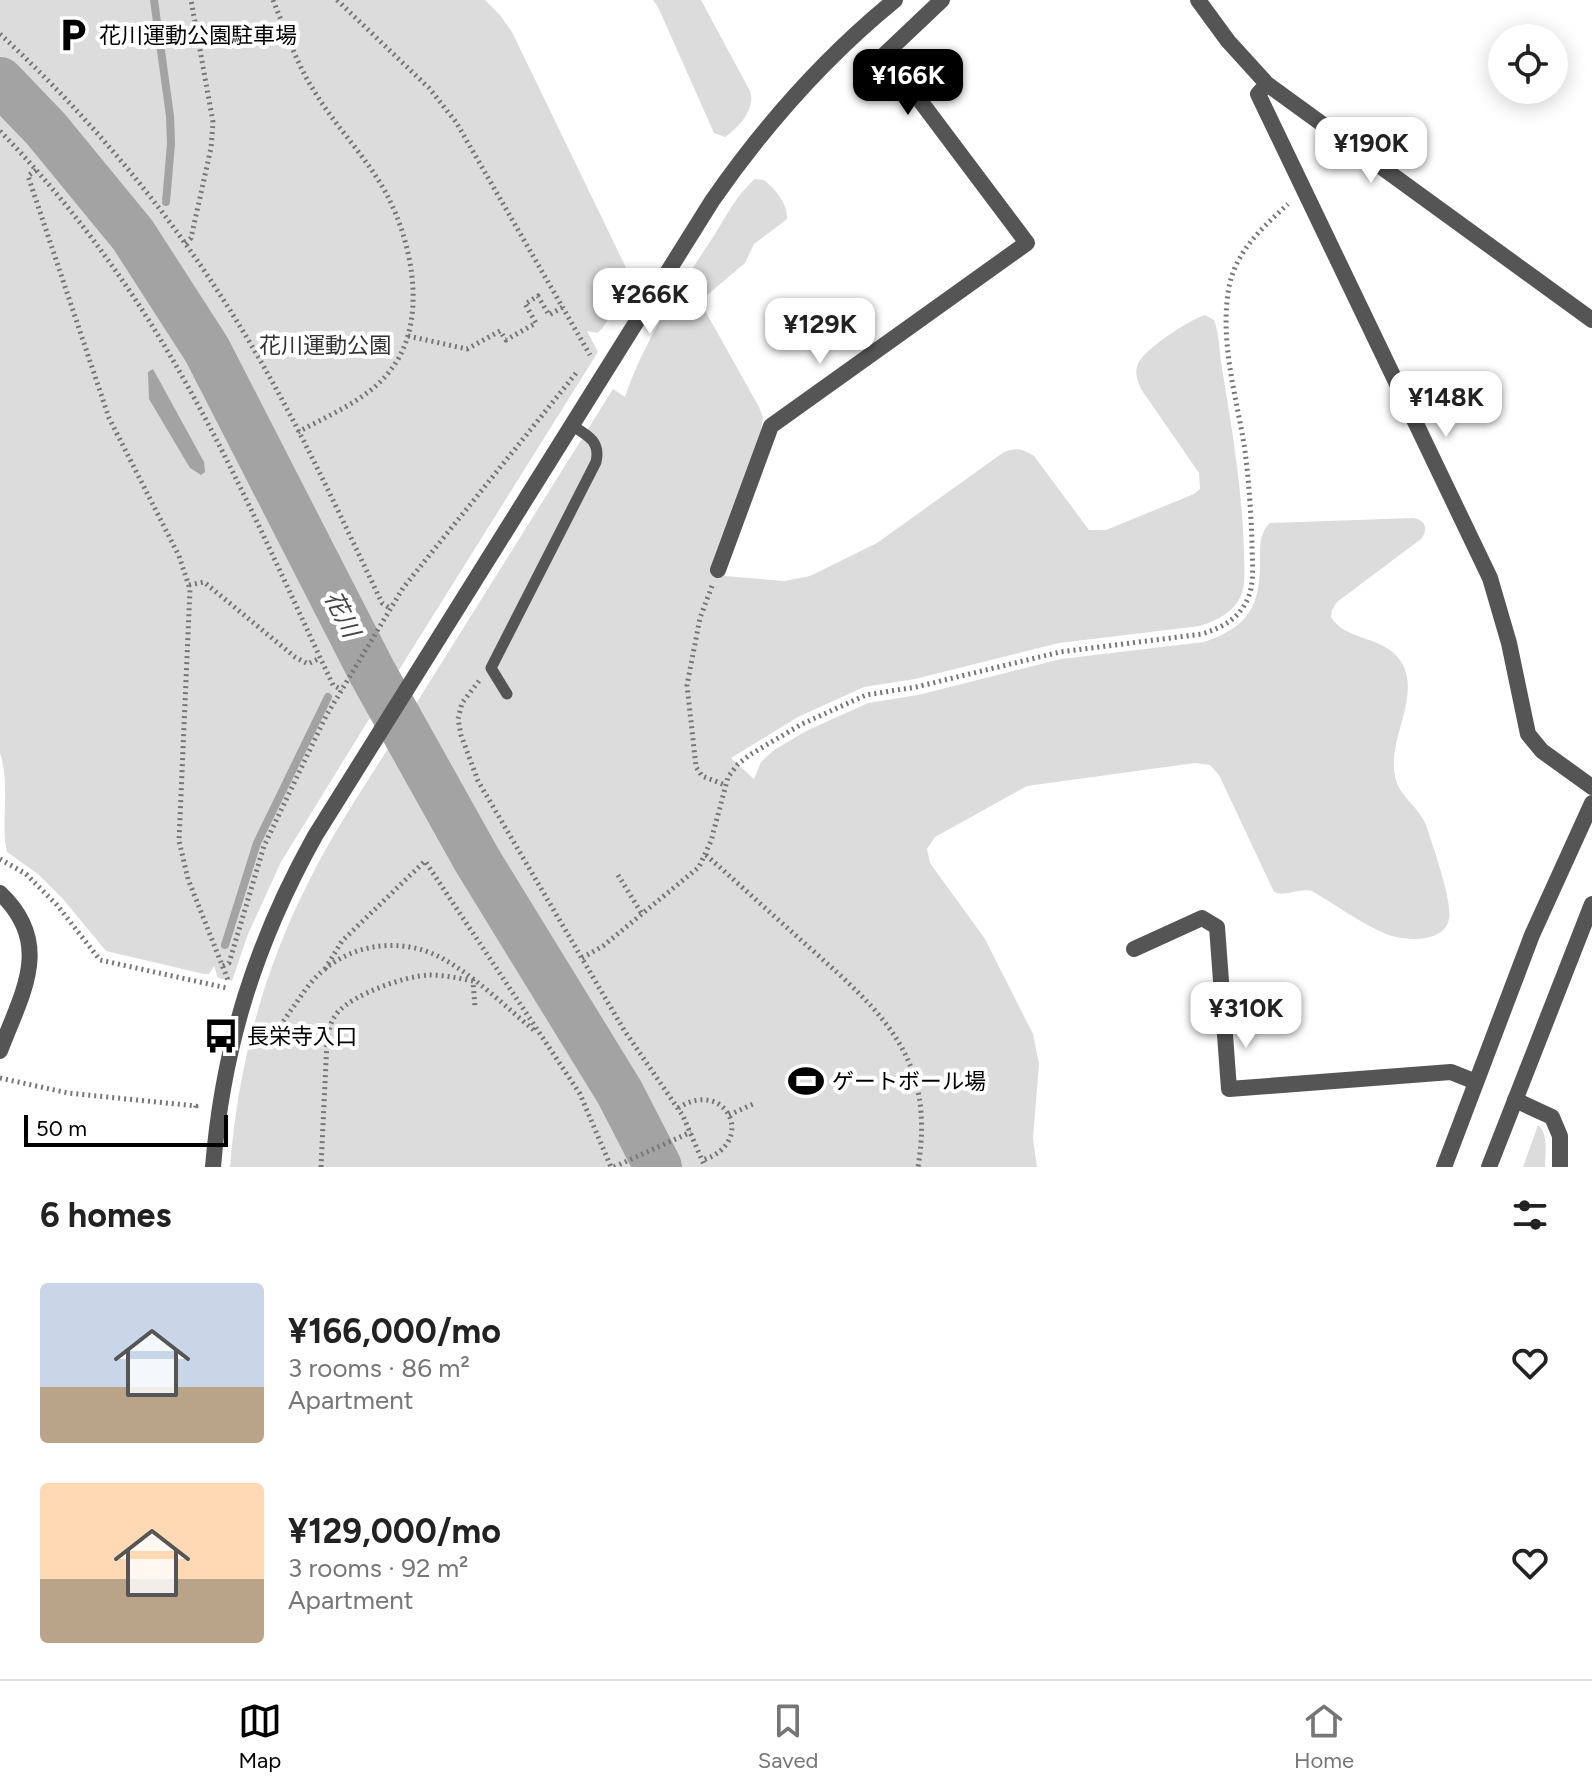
<!DOCTYPE html>
<html lang="en">
<head>
<meta charset="utf-8">
<style>
	body { margin:0; font-family:Figtree,"Noto Sans JP",sans-serif; background:#f6f6f6; color:#222; height:100vh; display:flex; flex-direction:column; font-size:30px; white-space:nowrap }
	* { box-sizing:border-box; margin:0 }
	p { font-size:26px; color:#767676 }
	.icon { flex:none; width:44px; height:44px; fill:none; stroke:currentColor; stroke-width:2; stroke-linecap:round; stroke-linejoin:round }
	.map { position:relative; height:1167px; overflow:hidden }
	.panel { display:flex; flex-direction:column; background:#fff; flex:1 }
	.panel>* { flex:none }
	.fabs { position:absolute; left:1488px; top:24px; display:grid; gap:16px }
	.fabs a { display:grid; place-items:center; width:80px; height:80px; border-radius:50%; background:#fff; box-shadow:0 4px 20px #0003; font-size:40px }
	.scale { position:absolute; left:24px; bottom:20px; width:204px; box-sizing:border-box; padding-left:8px; border:4px solid #000; border-top:0; font-size:22px; line-height:28px; white-space:nowrap; color:#000; -webkit-text-stroke:6px #fff; paint-order:stroke }
	.price { position:absolute; translate:-50% -68px; padding:0 18px; border-radius:16px; background:#fff; color:#222; font-size:26px; line-height:52px; filter:drop-shadow(0 2px 4px #0008) }
	.price::after { content:''; position:absolute; left:50%; top:48px; width:24px; height:18px; margin-left:-12px; background:inherit; clip-path:polygon(0 0,100% 0,50% 100%) }
	.price.selected { background:#000; color:#fff }
	ul { padding:0; list-style:none }
	li { display:flex; align-items:center; gap:24px; height:200px; padding:0 40px }
	li span { display:grid; place-items:center; flex:none; width:224px; height:160px; border-radius:8px; color:#555 }
	li>.icon { margin-inline-start:auto }
	span .icon { width:96px; height:96px; fill:#fffc; stroke-width:1 }
	li b { font-size:34px }
	h2 { display:flex; justify-content:space-between; align-items:center; height:96px; padding:0 40px; font-size:34px }
	.dock { display:flex; justify-content:space-around; align-items:center; height:112px; border-top:2px solid #e0e0e0; background:#fff; font-size:22px; color:#767676 }
	.dock a { display:grid; justify-items:center; gap:4px }
	.dock .selected { color:#000 }
	.map>svg:first-child { display:block }
	.green { fill:#dcdcdc }
	.water { fill:#a3a3a3 }
	.lines { fill:none; stroke-linecap:round; stroke-linejoin:round }
	.stream { stroke:#a3a3a3; stroke-width:8 }
	.river { stroke:#a3a3a3; stroke-width:48 }
	.path { stroke:#777; stroke-width:5; stroke-dasharray:2 4; stroke-linecap:butt }
	.service { stroke:#555; stroke-width:11 }
	.minor { stroke:#555; stroke-width:16 }
	.tertiary { stroke:#555; stroke-width:16 }
	.labels { text-anchor:middle; stroke-width:8; stroke-linejoin:round; paint-order:stroke }
	.poi-label { font-size:22px; fill:#000; stroke:#fff; text-anchor:start }
	.park-label { font-size:22px; fill:#333; stroke:#fff }
	.water-label { font-size:24px; font-style:italic; fill:#444; stroke:#fff }
</style>
</head>
<body>
<div class="map">
<svg width="1592" height="1167" viewBox="0 0 1592 1167">
	<rect width="100%" height="100%" fill="#fff"/>
	<path class="green" d="M0,0H485L500,15L512,32L631,278L628,288L602,329L597,333L587,331L598,352L389,686L407,718L613,389L625,397C645,338 681,286 715,234C726,216 738,193 755,179L764,180C776,190 788,204 787,219L754,244L745,263L705,297L703,307L759,407L763,418L761,430L714,557C713,567 715,572 725,576L784,581L810,576L877,543L1004,452C1017,447 1023,449 1034,456L1089,530H1106L1194,494L1200,489L1199,473L1141,389C1138,381 1134,373 1138,364C1144,349 1189,320 1205,315L1214,320C1220,336 1219,352 1222,368C1232,429 1242,488 1244,550C1244,564 1246,580 1242,593C1235,612 1218,620 1200,626L1059,643L915,679L864,687L798,717L731,758L754,779L761,762L774,750L806,731L868,703L918,695L1061,659L1204,642C1250,627 1261,604 1260,557C1260,543 1260,533 1270,523L1414,518C1427,521 1428,530 1421,539L1337,602L1332,610L1331,617C1346,643 1389,634 1404,667C1419,703 1385,742 1396,780C1401,798 1419,807 1426,825C1432,843 1453,903 1449,919C1444,944 1404,941 1386,934C1360,923 1336,905 1312,891C1298,888 1287,897 1274,892L1219,775L1210,765L1195,763L1027,786L935,837L927,849L930,863L985,939L1033,1034L1039,1064L1033,1138L1037,1167H230C238,1066 263,971 309,881C334,830 367,783 397,734L379,703L281,862L248,934L232,981L218,978L214,966L209,974H204L106,951L63,899L38,874L7,852C0,825 11,787 0,753Z
		M653,0H701L750,91C756,109 739,127 725,137L714,133L658,7Z
		M1538,1125C1549,1134 1545,1153 1545,1167H1523Z"/>
	<path class="water" d="M153,369L204,462L205,472L201,475L190,468L149,399L148,372Z"/>
	<g class="lines">
		<path class="stream" d="M154,0L170,116L171,144L166,202
			M129,230L145,218
			M348,665L358,647
			M225,945L257,843L328,697"/>
		<path class="river" d="M0,81L46,129L133,235L207,350L372,672L477,860L620,1093L658,1167"/>
		<path class="path" d="M273,0C286,32 297,65 316,94C337,128 367,158 386,193C413,244 429,324 389,372C367,400 329,415 298,432
			M337,0L429,88L456,122L590,355
			M0,34C93,120 175,219 241,328C295,416 338,511 382,603L391,609
			M0,131C69,202 129,283 178,369C236,470 283,579 333,685L342,690
			M36,170L28,176L109,418L179,556L190,589L179,841L188,879L228,980
			M185,243L191,238L211,148L213,122L191,0
			M408,336L467,349L500,331L506,340L536,323L525,304L538,296L549,315L563,307
			M189,585L204,582L295,657L308,664L320,658
			M712,586L700,618L687,685L696,767L702,776L725,785
			M479,681L462,703L458,719L461,735L478,781L624,1030L683,1116L705,1167
			M706,855C741,886 776,918 811,949C884,1014 936,1060 918,1167
			M0,859L26,874L57,905L100,960L227,988
			M618,875L642,914
			M582,958L603,946L699,867L711,841L728,777L738,764L751,754L802,724L866,695L916,687L1060,652L1202,634C1223,627 1239,619 1248,598C1255,582 1252,560 1252,543C1251,513 1249,482 1245,451C1237,397 1219,343 1229,287C1236,251 1262,228 1288,204
			M223,966L229,963L264,846L326,716L403,588L577,372
			M325,969L342,941L425,861L580,1094L611,1167
			M251,1046C272,1044 282,1022 294,1006C303,993 312,979 325,969C359,941 408,938 445,960C477,978 508,1009 536,1032
			M0,1078L68,1093L196,1106L195,1111
			M678,1108C726,1077 758,1142 703,1160
			M729,1115L753,1104
			M321,1167L327,1041C329,1031 330,1021 338,1012C354,994 405,976 429,975C444,975 458,978 473,981L475,1007
			M614,1167L691,1132"/>
		<path class="service" d="M507,694L491,668L596,462C601,441 587,435 571,425"/>
		<path class="minor" d="M1198,0L1228,41L1267,84L1592,320
			M1267,84L1258,94L1490,578L1509,643L1528,734L1542,751L1592,787
			M718,570L771,426L1027,243L885,54L942,0
			M0,893C54,944 22,993 0,1051
			M1134,949L1202,918L1217,927L1229,1089L1451,1072L1476,1082
			M1515,1100L1552,1117L1560,1136V1167"/>
		<path class="tertiary" d="M213,1167C223,1045 256,942 315,836L712,201C764,126 824,58 895,0
			M1444,1167L1532,935L1592,803
			M1489,1167L1592,904"/>
	</g>
	<defs>
		<g id="parking-bare" transform="scale(2.76)"><path d="M-3.5-5.5H1a3.5 3.5 0 0 1 0 7H-1V5.5H-3.5ZM-1-3.4V-.6H.8a1.4 1.4 0 0 0 0-2.8Z" fill="#000" stroke="#fff" stroke-width="2.5" paint-order="stroke"/></g>
		<g id="bus-bare" transform="scale(2.76)"><path d="M-5-6H5V4H4V6H2V4H-2V6H-4V4H-5ZM-3.5-4V0h7V-4ZM-3.5 1.2v1.5H-2V1.2ZM2 1.2v1.5H3.5V1.2Z" fill="#000" stroke="#fff" stroke-width="2.5" paint-order="stroke"/></g>
		<g id="stadium-bare" transform="scale(2.76)"><path d="M0-5a6.5 5 0 1 0 0 10a6.5 5 0 1 0 0-10ZM-3.5-1.8h7v3.6h-7Z" fill="#000" stroke="#fff" stroke-width="2.5" paint-order="stroke"/></g>
	</defs>
	<g fill-rule="evenodd">
		<use href="#parking-bare" x="73" y="35"/>
		<use href="#bus-bare" x="221" y="1036"/>
		<use href="#stadium-bare" x="806" y="1081"/>
	</g>
	<g class="labels">
		<g class="poi-label">
			<text x="99" y="43">花川運動公園駐車場</text>
			<text x="247" y="1044">長栄寺入口</text>
			<text x="832" y="1089">ゲートボール場</text>
		</g>
		<g class="park-label">
			<text x="325" y="353">花川運動公園</text>
		</g>
		<g class="water-label">
			<text transform="translate(342 614) rotate(63)" y="8">花川</text>
		</g>
	</g>
</svg>
<div class="fabs">
<a><svg class="icon" aria-label="locate" viewBox="0 0 24 24"><circle cx="12" cy="12" r="6"/><path d="M12 2v4M12 18v4M2 12h4M18 12h4"/></svg></a>
</div>
<div class="scale">50 m</div>
<b class="price selected" style="left:908px;top:117px">¥166K</b>
<b class="price" style="left:1371px;top:185px">¥190K</b>
<b class="price" style="left:650px;top:336px">¥266K</b>
<b class="price" style="left:820px;top:366px">¥129K</b>
<b class="price" style="left:1446px;top:439px">¥148K</b>
<b class="price" style="left:1246px;top:1050px">¥310K</b>
</div>
<section class="panel">
<h2>6 homes<svg class="icon" aria-label="filters" viewBox="0 0 24 24"><path d="M4 7h16M4 17h16"/><circle cx="9" cy="7" r="2"/><circle cx="15" cy="17" r="2"/></svg></h2>
<ul>
<li><span style="background:linear-gradient(#c9d6e8 65%,#b9a48a 0)"><svg class="icon" aria-label="home" viewBox="0 0 24 24"><path d="M3 11l9-7 9 7M6 9v11h12V9"/></svg></span><div><b>¥166,000/mo</b><p>3 rooms · 86 m²</p><p>Apartment</p></div><svg class="icon" aria-label="heart" viewBox="0 0 24 24"><path d="M12 20l-8-8c-3-5 5-10 8-4 3-6 11-1 8 4z"/></svg></li>
<li><span style="background:linear-gradient(#ffd9b3 60%,#b9a48a 0)"><svg class="icon" aria-label="home" viewBox="0 0 24 24"><path d="M3 11l9-7 9 7M6 9v11h12V9"/></svg></span><div><b>¥129,000/mo</b><p>3 rooms · 92 m²</p><p>Apartment</p></div><svg class="icon" aria-label="heart" viewBox="0 0 24 24"><path d="M12 20l-8-8c-3-5 5-10 8-4 3-6 11-1 8 4z"/></svg></li>
</ul>
</section>
<nav class="dock">
<a class="selected"><svg class="icon" aria-label="map" viewBox="0 0 24 24"><path d="M3 6l6-2 6 2 6-2v14l-6 2-6-2-6 2zM9 4v14M15 6v14"/></svg>Map</a>
<a><svg class="icon" aria-label="saved" viewBox="0 0 24 24"><path d="M7 4h10v16l-5-4-5 4z"/></svg>Saved</a>
<a><svg class="icon" aria-label="home" viewBox="0 0 24 24"><path d="M3 11l9-7 9 7M6 9v11h12V9"/></svg>Home</a>
</nav>
</body>
</html>
